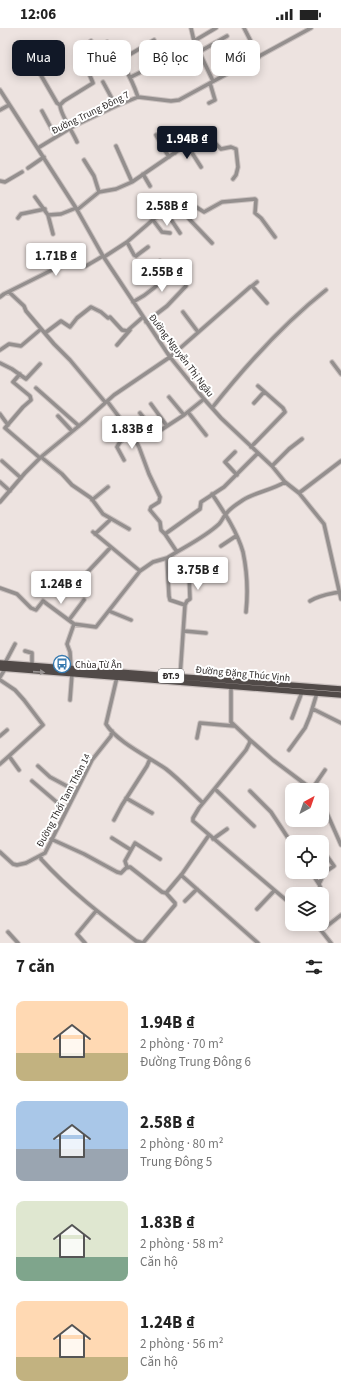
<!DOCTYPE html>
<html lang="vi">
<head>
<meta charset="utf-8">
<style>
	body { margin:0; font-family:"Source Sans 3",sans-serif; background:#f2f2f2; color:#222; height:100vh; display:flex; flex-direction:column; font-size:15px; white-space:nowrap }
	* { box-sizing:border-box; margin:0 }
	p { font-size:13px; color:#767676 }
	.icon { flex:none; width:22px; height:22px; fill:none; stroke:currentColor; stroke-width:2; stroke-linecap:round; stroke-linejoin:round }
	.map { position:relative; height:915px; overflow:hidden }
	.details { display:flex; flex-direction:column; background:#fff; flex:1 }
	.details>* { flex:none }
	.hud { position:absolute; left:12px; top:12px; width:317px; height:36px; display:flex; gap:8px }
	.needle { width:26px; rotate:40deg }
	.tools { position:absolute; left:285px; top:755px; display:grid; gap:8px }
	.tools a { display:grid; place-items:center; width:44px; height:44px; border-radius:8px; background:#fff; box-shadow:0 2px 10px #0003; font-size:20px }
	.price { position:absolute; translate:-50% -34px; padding:0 9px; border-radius:4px; background:#fff; color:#222; font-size:13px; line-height:26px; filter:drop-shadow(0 1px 2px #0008) }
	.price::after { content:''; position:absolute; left:50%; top:24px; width:12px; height:9px; margin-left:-6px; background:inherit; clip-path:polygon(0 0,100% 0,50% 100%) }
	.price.on { background:#111827; color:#fff }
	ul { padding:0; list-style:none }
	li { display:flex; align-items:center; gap:12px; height:100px; padding:0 16px }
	li span { display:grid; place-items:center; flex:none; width:112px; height:80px; border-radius:8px; color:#555 }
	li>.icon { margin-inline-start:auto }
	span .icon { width:48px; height:48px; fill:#fffc; stroke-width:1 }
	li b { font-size:17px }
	h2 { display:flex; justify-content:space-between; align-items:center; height:48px; padding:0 16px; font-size:17px }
	.tag { padding:0 14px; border-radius:8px; background:#fff; box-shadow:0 2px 10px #0003; font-size:14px; line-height:36px }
	.tag.on { background:#111827; color:#fff }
	.status { display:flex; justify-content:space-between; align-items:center; height:28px; padding:0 20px; background:#fff; direction:ltr }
	.status svg { height:11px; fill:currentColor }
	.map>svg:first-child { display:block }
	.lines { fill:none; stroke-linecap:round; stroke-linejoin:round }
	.street-casing { stroke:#cac1bf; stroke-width:5.5 }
	.primary-casing { stroke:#cac1bf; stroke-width:8 }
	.street { stroke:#948f8e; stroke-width:3.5 }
	.primary { stroke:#514a48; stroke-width:5.5 }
	.oneway { fill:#979291 }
	.labels { text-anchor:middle; stroke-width:4; stroke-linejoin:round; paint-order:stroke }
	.shield { fill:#fff; stroke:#6b6868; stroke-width:1 }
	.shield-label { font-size:9px; font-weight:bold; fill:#2c2827 }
	.street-label { font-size:10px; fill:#2c2827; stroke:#fff }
	.poi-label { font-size:10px; fill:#2c2827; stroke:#fff; text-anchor:start }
</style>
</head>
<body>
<div class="status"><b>12:06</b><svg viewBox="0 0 49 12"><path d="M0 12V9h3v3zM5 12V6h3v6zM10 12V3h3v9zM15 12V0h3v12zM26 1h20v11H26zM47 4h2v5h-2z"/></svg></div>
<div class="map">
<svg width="341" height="915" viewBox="0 0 341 915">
	<rect width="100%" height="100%" fill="#ede3e0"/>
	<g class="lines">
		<g class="street-casing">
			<path id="street" d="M191,0L194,13L213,53
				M244,0L259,29
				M194,13L216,0
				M107,14C121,33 130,46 138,69
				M199,24L227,8
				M122,33L124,30L154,12
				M35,37L57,75L60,77
				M131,49L157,36
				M103,54L116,78
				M0,62L76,180L103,228L170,329L204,371L221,390L272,438L285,454L299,465L324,496L341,571
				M209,75L215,72L210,55
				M0,82L9,77
				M42,83L56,109
				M156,107L169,129
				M163,108L175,125
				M77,114C73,104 60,86 60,77L64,73L93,55L79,22L91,13
				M187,117L201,139
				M116,118L132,154
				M38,120L74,98L116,78L138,69L171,73L179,72L311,0
				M84,132L94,148L99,164
				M28,140L44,129
				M143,146L150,158
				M0,153L5,154L22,144
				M35,169L48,187
				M180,180L191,193L212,215
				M77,182L99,164L116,161L132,154L202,106H205L210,113H213L221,121L231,119L236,121L238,139L236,147L233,151
				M166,184L180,205
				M18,190L21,186L45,181
				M153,192L162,204L170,205
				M53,206L48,187L61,186L76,180
				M127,214L134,227L136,228L148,219
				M104,229L127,214L155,190L170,182L186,178L193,177L204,184L222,174L255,171L256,172L255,185L261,190L275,209
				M252,258L257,254
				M9,264L24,278L26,283L54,316L70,332L105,374
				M0,269L4,266L70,233L74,232L86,238L103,228
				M133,274C151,265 163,253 175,238
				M183,284L198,304
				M146,294L167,278L186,258L185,255L160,233
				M45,305L61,293L70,299L77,290L91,279L101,284L108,290L110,289L122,302L127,303L143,289
				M117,317L130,302
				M0,322L9,316L21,318L41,301
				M332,334L341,346
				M0,335L12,341L26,351L40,336
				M20,346L13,354L30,368L31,372L23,379L5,400L40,430
				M36,360L79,398
				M169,369L184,387
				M107,373L132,406L139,419L149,446L160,469L159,474L151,479L150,482L160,494L161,502L165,506L177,524
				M254,375L264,364
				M151,376L167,398
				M212,380C246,337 283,296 326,262
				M188,384L206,407
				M140,385L154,403L158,404L184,387L204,371
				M0,386L8,397
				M58,388L72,403
				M251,419L285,384L283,380L258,358
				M235,424L225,434L237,447
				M41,429L62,446L72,457L91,470L103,486L129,501
				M124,432L117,419L120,414L131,405
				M2,433L21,450
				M272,438L289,421L302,411
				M0,454L10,463
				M299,465L341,433
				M212,466C224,484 237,503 243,524C247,543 248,565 246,584
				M92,472L108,459
				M0,474L25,445L41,429L85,393L114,367L170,329L250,259L252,258L267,275
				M93,504L140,543L153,534L167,530
				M95,506L111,491
				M165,506L200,481L201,474L224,459L258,425
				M221,518L236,508
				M82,550L111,519
				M0,560L17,566L31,580L36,582L43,573L74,596L67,616L70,624L71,640
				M310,573C319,567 329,566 339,564
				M185,577L187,573L190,571L189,545
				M109,583L131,592
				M69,592L84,572
				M74,596L96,599L140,543
				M184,603L206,605
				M25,623L32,625V637
				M5,635L15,616
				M0,649L5,641
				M117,649L106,696C117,714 149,729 166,741C179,751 191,764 203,775
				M180,649L185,577L170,572L169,568L167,530C184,519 204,510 219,496C222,493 223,489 226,486C230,480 237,476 243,472C256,464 272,462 285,454
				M0,652L15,662L24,672L43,697L9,728
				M231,659V694L249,711L250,714L246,722L199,780L193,790V793L292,877
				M70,672L72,646
				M313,681L341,695
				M292,690L302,664
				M0,708L7,702
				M197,710L200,695L234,698
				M249,711L273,732L313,762
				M289,722L305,700L310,688L317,665
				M0,736L9,728L19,742
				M38,738L50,749L76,763
				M32,753L66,782
				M215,761L254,798
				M312,761L325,742
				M250,763L271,784L292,816
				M126,770L152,785
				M322,774L341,817
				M114,792L122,777L147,738L150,731
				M112,810L131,822
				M51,811L84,826L117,844L121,845L126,840L130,839L162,864L166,865L182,846L209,807
				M213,811L227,801
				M314,814L316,813L317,814
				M0,824L13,836L17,837L26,835L45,825L92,732L111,708L112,703
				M41,827V831C69,862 103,888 136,913L143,915L175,877V875L166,865
				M127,839L125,833L135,815L160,831
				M311,844L319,856L321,861L320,865L318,866
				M181,847L258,915
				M319,856L325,844L334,838L322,821
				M185,873L197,861
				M257,881L274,863
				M315,896L320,901L331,915
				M322,902L341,887
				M8,904L18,915
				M85,915L77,906L96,883"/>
		</g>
		<g class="primary-casing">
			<path id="primary" d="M0,635L341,661
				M0,640L341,667"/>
		</g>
		<use href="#street" class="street"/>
		<use href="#primary" class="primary"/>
	</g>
	<defs><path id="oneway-solid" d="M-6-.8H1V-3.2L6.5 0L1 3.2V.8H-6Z"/></defs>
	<use class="oneway" href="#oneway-solid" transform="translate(39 644) rotate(4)"/>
	<defs>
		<g id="bus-ring" transform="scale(0.9)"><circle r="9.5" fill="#fff" stroke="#3679af" stroke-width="1.5"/><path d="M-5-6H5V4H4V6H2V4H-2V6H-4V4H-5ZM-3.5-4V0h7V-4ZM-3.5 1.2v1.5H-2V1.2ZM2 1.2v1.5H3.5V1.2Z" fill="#3679af"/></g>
	</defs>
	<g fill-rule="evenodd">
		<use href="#bus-ring" x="62" y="636"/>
	</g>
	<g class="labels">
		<rect class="shield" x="158" y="641" width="26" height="14" rx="3"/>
		<g class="shield-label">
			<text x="171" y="651">ĐT.9</text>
		</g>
		<g class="street-label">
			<text transform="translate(90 84) rotate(-26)" y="4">Đường Trung Đông 7</text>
			<text transform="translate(182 327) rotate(53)" y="4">Đường Nguyễn Thị Ngâu</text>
			<text transform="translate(243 645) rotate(5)" y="4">Đường Đặng Thúc Vịnh</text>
			<text transform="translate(63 772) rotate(-62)" y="4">Đường Thới Tam Thôn 14</text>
		</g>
		<g class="poi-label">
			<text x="75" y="640">Chùa Từ Ân</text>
		</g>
	</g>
</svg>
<div class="tools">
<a><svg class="needle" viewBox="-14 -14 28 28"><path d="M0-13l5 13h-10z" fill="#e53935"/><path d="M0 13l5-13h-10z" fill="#767676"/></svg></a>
<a><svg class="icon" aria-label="locate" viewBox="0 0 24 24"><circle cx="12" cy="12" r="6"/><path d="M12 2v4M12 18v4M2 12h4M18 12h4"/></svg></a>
<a><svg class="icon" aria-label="layers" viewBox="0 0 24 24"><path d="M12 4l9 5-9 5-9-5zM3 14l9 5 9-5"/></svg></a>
</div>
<b class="price on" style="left:187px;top:132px">1.94B ₫</b>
<b class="price" style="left:167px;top:199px">2.58B ₫</b>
<b class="price" style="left:56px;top:249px">1.71B ₫</b>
<b class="price" style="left:162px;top:265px">2.55B ₫</b>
<b class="price" style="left:132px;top:422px">1.83B ₫</b>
<b class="price" style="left:198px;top:563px">3.75B ₫</b>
<b class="price" style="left:61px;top:577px">1.24B ₫</b>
<div class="hud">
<a class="tag on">Mua</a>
<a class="tag">Thuê</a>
<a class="tag">Bộ lọc</a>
<a class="tag">Mới</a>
</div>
</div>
<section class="details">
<h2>7 căn<svg class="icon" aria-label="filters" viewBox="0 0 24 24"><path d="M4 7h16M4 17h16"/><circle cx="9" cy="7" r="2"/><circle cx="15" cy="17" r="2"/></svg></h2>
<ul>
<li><span style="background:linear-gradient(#ffd9b3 65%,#c2b280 0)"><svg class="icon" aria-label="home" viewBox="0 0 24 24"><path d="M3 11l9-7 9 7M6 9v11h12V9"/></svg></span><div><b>1.94B ₫</b><p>2 phòng · 70 m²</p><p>Đường Trung Đông 6</p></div></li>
<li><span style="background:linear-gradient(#a9c7e8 60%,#9aa5b1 0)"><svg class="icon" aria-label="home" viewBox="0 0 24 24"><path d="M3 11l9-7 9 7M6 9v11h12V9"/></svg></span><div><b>2.58B ₫</b><p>2 phòng · 80 m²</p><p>Trung Đông 5</p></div></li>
<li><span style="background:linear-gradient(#dfe7d0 70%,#7fa58c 0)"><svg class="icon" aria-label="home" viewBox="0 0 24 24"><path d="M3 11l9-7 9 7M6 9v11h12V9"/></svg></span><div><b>1.83B ₫</b><p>2 phòng · 58 m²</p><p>Căn hộ</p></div></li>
<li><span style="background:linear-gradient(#ffd9b3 70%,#c2b280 0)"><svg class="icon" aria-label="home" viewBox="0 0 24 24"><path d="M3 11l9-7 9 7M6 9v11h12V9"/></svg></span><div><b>1.24B ₫</b><p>2 phòng · 56 m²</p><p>Căn hộ</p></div></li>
</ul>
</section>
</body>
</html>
